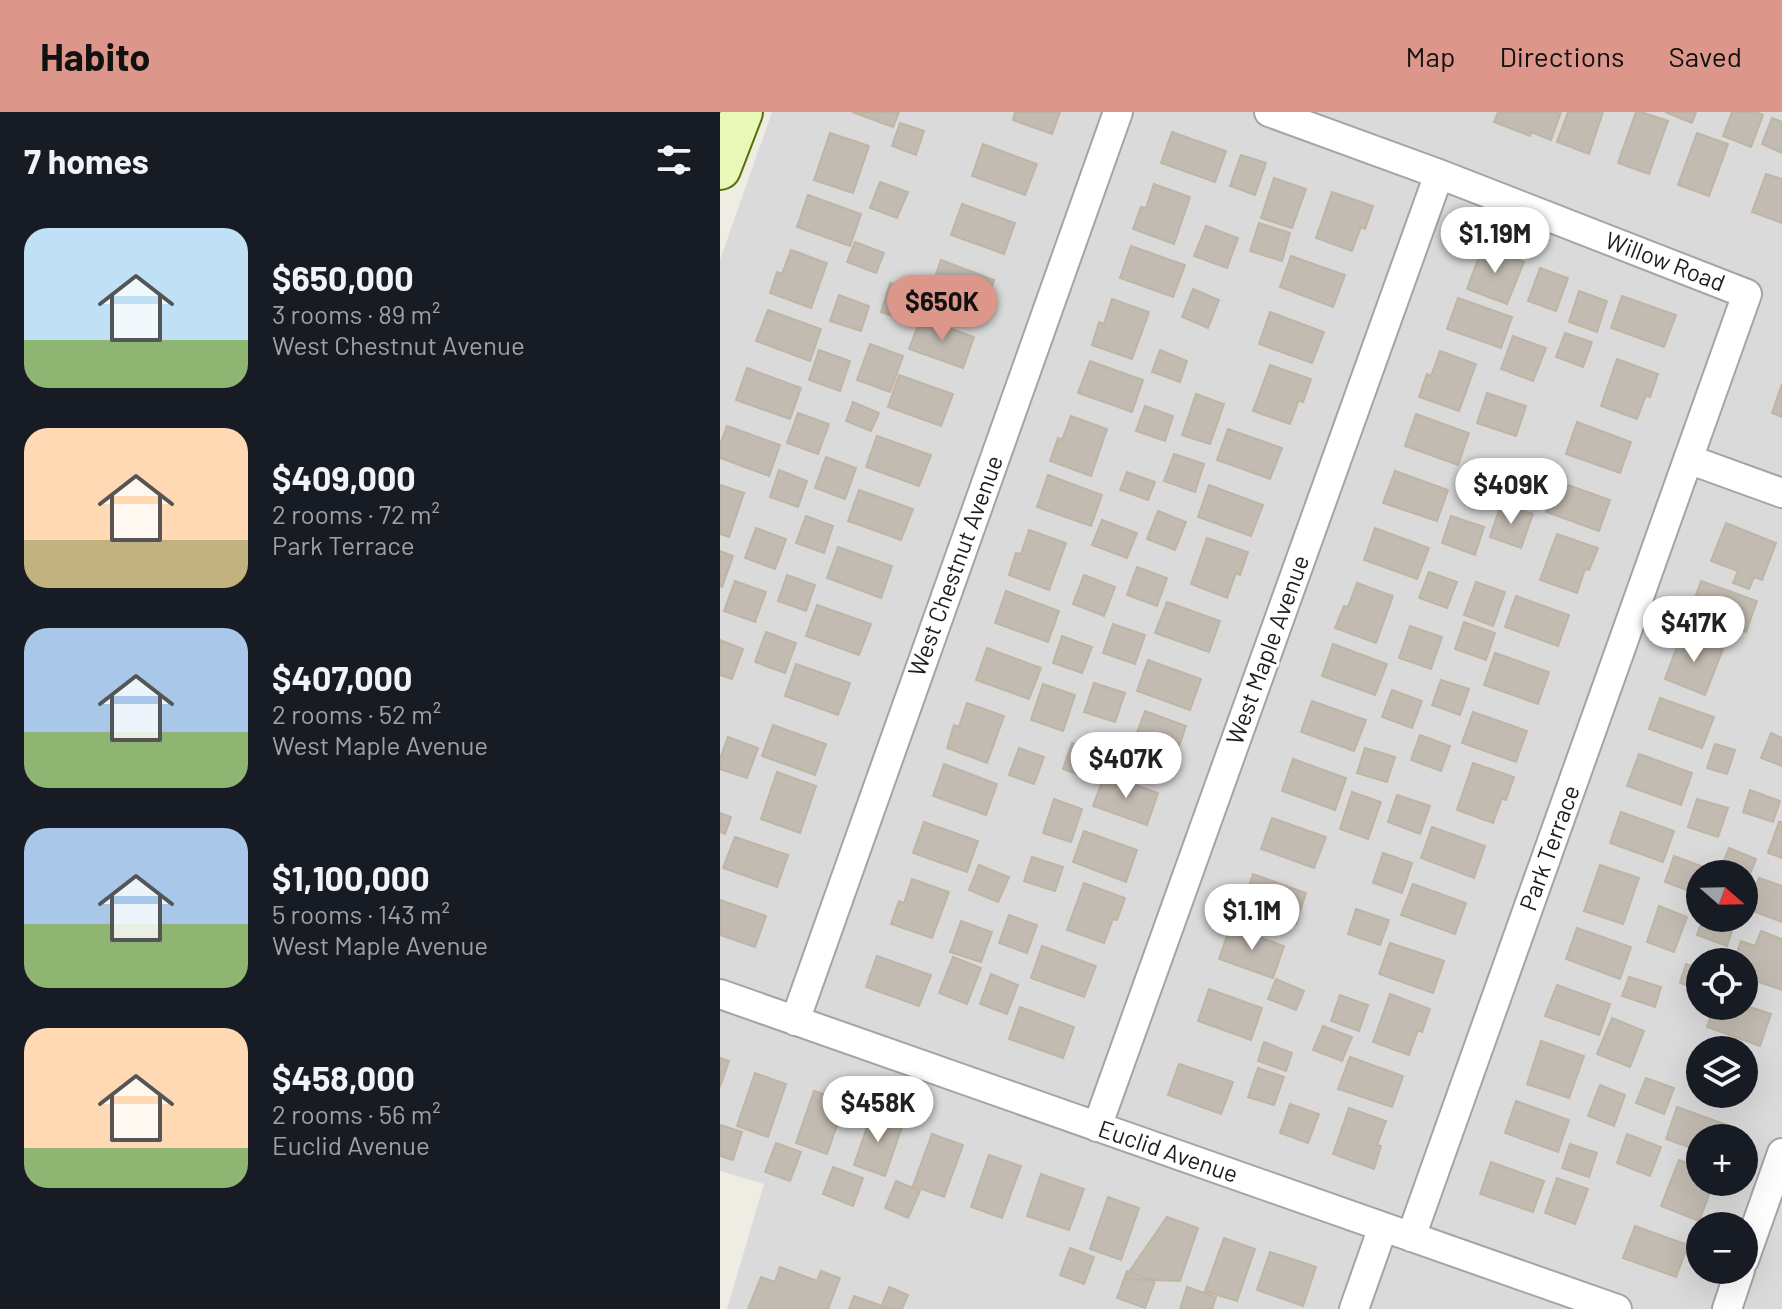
<!DOCTYPE html>
<html lang="en">
<head>
<meta charset="utf-8">
<style>
	body { margin:0; font-family:Barlow,sans-serif; background:#242831; color:#f1f3f6; height:100vh; display:flex; flex-direction:column; font-size:30px; white-space:nowrap }
	* { box-sizing:border-box; margin:0 }
	p { font-size:26px; color:#9ea1a6 }
	.icon { flex:none; width:44px; height:44px; fill:none; stroke:currentColor; stroke-width:2; stroke-linecap:round; stroke-linejoin:round }
	.map { position:relative; flex:1; overflow:hidden }
	.sheet { display:flex; flex-direction:column; background:#171b24; width:720px }
	.sheet>* { flex:none }
	.needle { width:52px; rotate:110deg }
	.fabs { position:absolute; left:966px; top:748px; display:grid; gap:16px }
	.fabs a { display:grid; place-items:center; width:72px; height:72px; border-radius:50%; background:#171b24; box-shadow:0 8px 32px #0002; font-size:40px }
	.price { position:absolute; translate:-50% -68px; padding:0 18px; border-radius:28px; background:#fff; color:#222; font-size:26px; line-height:52px; filter:drop-shadow(0 2px 4px #0008) }
	.price::after { content:''; position:absolute; left:50%; top:48px; width:24px; height:18px; margin-left:-12px; background:inherit; clip-path:polygon(0 0,100% 0,50% 100%) }
	.price.selected { background:#dd968a; color:#111 }
	ul { padding:0; list-style:none }
	li { display:flex; align-items:center; gap:24px; height:200px; padding:0 24px }
	li span { display:grid; place-items:center; flex:none; width:224px; height:160px; border-radius:24px; color:#555 }
	li>.icon { margin-inline-start:auto }
	span .icon { width:96px; height:96px; fill:#fffc; stroke-width:1 }
	li b { font-size:34px }
	h2 { display:flex; justify-content:space-between; align-items:center; height:96px; padding:0 24px; font-size:34px }
	header { display:flex; align-items:center; gap:48px; box-sizing:border-box; height:112px; padding:0 40px; background:#dd968a; color:#111 }
	header strong { font-size:38px }
	nav { display:flex; gap:44px; margin-inline-start:auto; font-size:28px }
	main { display:flex; flex:1; min-height:0 }
	.map>svg:first-child { display:block }
	.residential { fill:#dbdada; fill-rule:evenodd }
	.building { fill:#c2bbb2; stroke:#bfb5a5; stroke-width:2 }
	.lines { fill:none; stroke-linecap:round; stroke-linejoin:round }
	.minor-casing { stroke:#a4a4a4; stroke-width:32 }
	.secondary-casing { stroke:#547007; stroke-width:44 }
	.minor { stroke:#fff; stroke-width:28 }
	.secondary { stroke:#eaf8b7; stroke-width:40 }
	.labels { text-anchor:middle; stroke-width:6; stroke-linejoin:round; paint-order:stroke }
	.street-label { font-size:24px; fill:#1d1d1d; stroke:#fff }
</style>
</head>
<body>
<header>
<strong>Habito</strong>
<nav><a>Map</a><a>Directions</a><a>Saved</a></nav>
</header>
<main>
<section class="sheet">
<h2>7 homes<svg class="icon" aria-label="filters" viewBox="0 0 24 24"><path d="M4 7h16M4 17h16"/><circle cx="9" cy="7" r="2"/><circle cx="15" cy="17" r="2"/></svg></h2>
<ul>
<li><span style="background:linear-gradient(#bfe0f5 70%,#8fb573 0)"><svg class="icon" aria-label="home" viewBox="0 0 24 24"><path d="M3 11l9-7 9 7M6 9v11h12V9"/></svg></span><div><b>$650,000</b><p>3 rooms · 89 m²</p><p>West Chestnut Avenue</p></div></li>
<li><span style="background:linear-gradient(#ffd9b3 70%,#c2b280 0)"><svg class="icon" aria-label="home" viewBox="0 0 24 24"><path d="M3 11l9-7 9 7M6 9v11h12V9"/></svg></span><div><b>$409,000</b><p>2 rooms · 72 m²</p><p>Park Terrace</p></div></li>
<li><span style="background:linear-gradient(#a9c7e8 65%,#8fb573 0)"><svg class="icon" aria-label="home" viewBox="0 0 24 24"><path d="M3 11l9-7 9 7M6 9v11h12V9"/></svg></span><div><b>$407,000</b><p>2 rooms · 52 m²</p><p>West Maple Avenue</p></div></li>
<li><span style="background:linear-gradient(#a9c7e8 60%,#8fb573 0)"><svg class="icon" aria-label="home" viewBox="0 0 24 24"><path d="M3 11l9-7 9 7M6 9v11h12V9"/></svg></span><div><b>$1,100,000</b><p>5 rooms · 143 m²</p><p>West Maple Avenue</p></div></li>
<li><span style="background:linear-gradient(#ffd9b3 75%,#8fb573 0)"><svg class="icon" aria-label="home" viewBox="0 0 24 24"><path d="M3 11l9-7 9 7M6 9v11h12V9"/></svg></span><div><b>$458,000</b><p>2 rooms · 56 m²</p><p>Euclid Avenue</p></div></li>
</ul>
</section>
<div class="map">
<svg width="1062" height="1197" viewBox="0 0 1062 1197">
	<rect width="100%" height="100%" fill="#eeece3"/>
	<path class="residential" d="M52,0H1062V1197H7L44,1072L0,1059V148ZM980,762H1024V806H980ZM980,850H1024V894H980ZM980,938H1024V982H980ZM980,1026H1024V1070H980ZM980,1114H1024V1158H980Z"/>
	<path class="building" d="M132,0H179L173,15Z
		M295,0H340L332,22L293,8Z
		M778,0H841L831,28L811,20L810,24L774,10Z
		M848,0H883L869,42L837,30Z
		M916,0H921L948,9L929,62L898,51Z
		M945,0H976L972,11Z
		M1012,0H1036L1043,3L1031,35L1003,24Z
		M1052,6L1062,10V41L1042,32Z
		M180,11L204,19L196,43L172,34Z
		M452,20L506,39L495,70L441,51Z
		M110,21L149,34L133,81L94,68Z
		M977,21L1008,32L989,84L958,73Z
		M263,32L317,52L305,83L252,64Z
		M521,43L546,51L535,83L510,74Z
		M1046,62L1062,67V111L1032,100Z
		M554,66L586,77L572,116L541,106Z
		M160,70L188,80L177,106L150,96Z
		M434,72L470,85L454,132L413,117L421,95L426,96Z
		M612,80L653,94L645,117L641,115L632,139L596,126Z
		M88,83L141,102L130,134L77,115Z
		M242,92L295,111L284,142L231,123Z
		M539,111L570,121L562,149L530,139Z
		M486,114L518,126L507,156L474,144Z
		M135,130L164,141L156,161L127,150Z
		M411,134L465,153L453,185L400,166Z
		M763,134L804,150L787,192L747,177Z
		M71,138L107,151L91,196L50,181L57,160L62,162Z
		M571,144L625,163L613,195L560,175Z
		M221,148L274,168L263,199L210,180Z
		M820,156L848,166L836,199L808,189Z
		M170,171L202,182L192,210L161,200Z
		M473,177L499,188L488,216L462,205Z
		M859,179L887,189L877,220L849,210Z
		M119,183L149,194L141,219L110,209Z
		M902,184L956,203L944,235L891,216Z
		M738,186L792,205L781,236L727,217Z
		M392,187L429,200L412,247L372,233L379,210L384,212Z
		M48,198L101,217L90,249L36,229Z
		M550,200L604,220L592,251L539,232Z
		M201,206L254,225L243,256L189,237Z
		M845,221L872,230L863,255L836,245Z
		M793,224L826,236L813,269L781,257Z
		M150,232L183,244L170,280L137,268Z
		M99,238L130,249L120,279L89,268Z
		M440,238L467,249L460,270L432,260Z
		M720,239L756,252L739,299L699,285L707,262L711,264Z
		M897,247L938,262L930,285L926,283L917,307L881,294Z
		M370,249L423,268L412,300L358,281Z
		M550,253L591,267L583,290L579,288L570,312L533,299Z
		M27,256L81,276L70,307L16,288Z
		M179,263L233,282L221,314L168,295Z
		M1062,272V305L1052,301Z
		M767,281L806,294L796,324L757,311Z
		M476,282L504,292L490,332L462,323Z
		M133,290L159,301L151,319L126,309Z
		M425,294L453,304L445,329L416,319Z
		M78,301L109,312L98,342L67,331Z
		M696,302L749,321L738,353L685,334Z
		M351,304L387,317L371,364L330,349L338,326L342,328Z
		M857,310L911,330L900,361L846,342Z
		M7,314L60,333L49,364L0,346V333Z
		M508,317L562,336L550,367L497,348Z
		M157,324L211,343L199,374L146,355Z
		M454,342L484,352L475,380L444,369Z
		M106,345L136,356L125,387L95,376Z
		M754,353L783,364L775,384L746,373Z
		M59,358L87,369L78,395L50,385Z
		M675,359L728,378L717,409L663,391Z
		M407,360L435,370L428,388L400,378Z
		M328,363L382,383L371,414L317,395Z
		M837,369L890,388L879,419L826,400Z
		M0,373L24,381L9,425L0,422Z
		M489,373L543,393L531,424L478,405Z
		M139,378L193,397L181,428L128,409Z
		M781,392L813,402L801,436L770,425Z
		M438,399L466,410L455,438L427,427Z
		M86,404L113,414L104,441L76,431Z
		M731,404L764,415L755,443L722,431Z
		M382,408L417,421L407,446L372,433Z
		M1006,411L1056,431L1042,468L1034,465L1029,477L1013,471L1018,459L991,449Z
		M36,416L66,427L55,457L25,446Z
		M655,416L709,436L697,467L644,448Z
		M309,418L346,431L329,478L289,463L296,441L301,442Z
		M837,422L878,436L869,458L865,457L857,481L820,468Z
		M487,426L528,440L520,463L516,461L507,486L471,472Z
		M118,435L172,454L161,486L107,466Z
		M0,439L13,444L2,475L0,474Z
		M417,455L447,466L437,494L407,483Z
		M709,460L737,470L727,496L699,486Z
		M67,463L95,473L86,499L58,489Z
		M364,463L395,475L384,504L353,492Z
		M15,469L46,480L35,510L4,499Z
		M981,469L1037,489L1026,520L970,500Z
		M756,470L785,480L773,514L744,503Z
		M637,471L673,484L656,531L615,516L624,494L628,495Z
		M286,479L339,499L328,530L275,511Z
		M796,484L849,503L838,534L785,515Z
		M447,490L500,509L489,540L435,521Z
		M97,493L151,512L139,543L86,524Z
		M744,510L775,521L766,548L735,537Z
		M393,512L425,523L415,552L383,541Z
		M690,514L722,525L711,557L679,546Z
		M46,520L76,531L65,561L35,550Z
		M962,521L1003,537L985,583L945,567Z
		M342,524L372,535L362,561L333,551Z
		M0,528L23,537L12,567L0,563Z
		M613,532L667,552L655,583L602,564Z
		M267,536L321,556L309,587L256,568Z
		M775,541L829,560L818,592L764,573Z
		M428,548L481,567L470,598L417,579Z
		M76,552L130,571L118,603L65,584Z
		M721,568L749,577L740,603L712,593Z
		M374,571L405,581L395,610L364,600Z
		M323,572L355,583L343,619L311,608Z
		M672,578L702,589L692,616L662,605Z
		M940,586L994,605L982,636L929,617Z
		M592,589L646,608L634,639L581,620Z
		M247,591L284,604L267,651L227,636L234,613L239,615Z
		M425,599L466,614L458,637L453,635L445,659L408,646Z
		M753,600L807,619L796,650L742,631Z
		M53,613L106,632L95,663L42,644Z
		M1051,621L1062,626V654L1041,646Z
		M700,623L730,634L721,659L691,648Z
		M8,625L38,636L27,666L0,657V647Z
		M352,631L381,641L372,667L343,657Z
		M995,632L1015,638L1007,662L987,656Z
		M299,636L324,645L314,672L289,663Z
		M645,636L675,645L667,670L637,661Z
		M919,642L972,661L961,693L907,674Z
		M573,647L626,666L615,698L562,679Z
		M753,651L794,665L786,688L782,686L773,711L737,698Z
		M224,652L277,672L266,703L213,684Z
		M57,660L96,674L80,721L41,707Z
		M385,662L438,681L427,713L373,694Z
		M1030,678L1060,689L1053,710L1023,700Z
		M632,680L661,690L648,727L620,717Z
		M677,683L710,694L700,722L668,710Z
		M334,687L362,697L351,730L323,721Z
		M977,687L1008,696L998,725L968,715Z
		M901,700L954,719L943,750L890,731Z
		M0,701L11,705L5,722L0,720Z
		M552,706L606,725L594,756L541,737Z
		M204,710L258,729L247,760L193,741Z
		M1059,710H1062V746L1048,741Z
		M712,715L765,734L754,766L701,746Z
		M364,719L417,738L406,770L353,750Z
		M15,725L68,743L57,775L3,756Z
		M1009,736L1036,747L1027,769L1024,768V762H1008L1000,759Z
		M663,741L692,751L682,781L653,771Z
		M954,744L981,754L972,780L945,770Z
		M312,745L343,755L335,779L304,769Z
		M259,753L289,765L278,790L249,778Z
		M880,753L919,766L903,812L864,799Z
		M533,762L586,781L576,812L522,793Z
		M1039,766L1062,774V810L1027,797Z
		M192,767L229,780L212,826L171,812L179,789L184,791Z
		M364,771L405,786L397,808L393,807L384,831L347,818Z
		M693,772L746,791L735,822L681,803Z
		M0,788L46,804L35,835L0,823Z
		M939,794L967,805L954,840L927,830Z
		M636,797L669,808L660,833L628,822Z
		M289,803L317,813L307,841L279,831Z
		M983,806H1016L1007,834L977,823Z
		M241,809L272,820L261,850L230,840Z
		M510,815L564,834L553,866L499,847Z
		M857,816L911,835L900,867L846,847Z
		M1041,819L1062,827V878L1024,865V850H1014L1021,829L1035,834Z
		M670,831L724,849L713,881L659,862Z
		M322,834L376,854L364,885L311,866Z
		M157,844L211,863L199,894L146,875Z
		M233,845L261,856L247,892L219,881Z
		M966,852L980,857V878L960,871Z
		M271,862L298,873L287,902L260,892Z
		M909,865L941,875L935,895L902,884Z
		M556,867L584,879L576,898L548,887Z
		M837,873L890,892L879,923L825,904Z
		M489,877L542,896L531,928L478,909Z
		M670,882L710,897L702,920L698,918L689,943L653,930Z
		M620,883L648,893L639,919L611,909Z
		M1024,893L1051,902L1040,934L987,915L994,894Z
		M300,895L354,915L343,946L289,927Z
		M892,906L924,919L910,955L877,942Z
		M603,914L632,925L622,949L593,938Z
		M821,929L864,944L849,986L807,972Z
		M544,930L572,941L566,959L538,949Z
		M980,938V971L969,968Z
		M630,945L683,964L672,995L618,977Z
		M0,946L9,949L0,975Z
		M459,952L513,970L501,1002L448,983Z
		M1024,952L1034,955L1023,987L1010,982H1024Z
		M538,956L564,965L554,993L528,985Z
		M35,961L66,972L48,1025L17,1014Z
		M926,966L954,976L944,1002L916,991Z
		M880,973L905,983L894,1014L868,1004Z
		M94,979L125,990L107,1042L76,1031Z
		M796,989L849,1008L838,1040L785,1021Z
		M570,992L599,1002L588,1031L560,1021Z
		M957,995L1010,1014L1006,1026H980V1039L946,1027Z
		M629,996L666,1009L657,1033L661,1034L654,1057L613,1042Z
		M152,1001L183,1012L165,1064L134,1053Z
		M0,1013L22,1020L13,1048L0,1044Z
		M212,1022L243,1033L224,1085L193,1074Z
		M907,1022L941,1035L930,1064L897,1051Z
		M56,1031L81,1040L70,1069L45,1060Z
		M850,1032L877,1041L869,1065L842,1056Z
		M269,1043L301,1054L282,1106L251,1095Z
		M959,1048L980,1056V1070H994L979,1109L941,1094Z
		M771,1050L824,1069L813,1100L760,1082Z
		M113,1055L143,1066L133,1094L103,1082Z
		M321,1062L364,1077L349,1118L307,1104Z
		M837,1066L868,1077L855,1112L825,1101Z
		M176,1069L200,1079L188,1106L165,1096Z
		M388,1085L419,1096L401,1148L370,1137Z
		M447,1105L478,1116L460,1169L404,1167Z
		M915,1114L968,1133L956,1165L903,1146Z
		M504,1126L535,1137L517,1189L485,1179Z
		M350,1136L374,1145L364,1172L340,1163Z
		M550,1140L596,1155L583,1194L537,1178Z
		M60,1155L97,1169L101,1159L120,1166L108,1197H28L41,1165L55,1170Z
		M407,1159L435,1169L425,1196L397,1186Z
		M169,1175L188,1183L182,1197H173L162,1193Z
		M467,1175L496,1185L492,1197H460Z
		M134,1184L171,1197H129Z"/>
	<g class="lines">
		<g class="minor-casing">
			<path id="minor" d="M549,0L719,62L1027,182L691,1125
				M968,347L1062,381
				M0,882L897,1197
				M75,909L398,0
				M377,1015L719,62
				M1024,1148L1062,1041
				M634,1197L663,1115
				M1007,1197L1020,1158"/>
		</g>
		<g class="secondary-casing">
			<path id="secondary" d="M0,57L22,0"/>
		</g>
		<use href="#minor" class="minor"/>
		<use href="#secondary" class="secondary"/>
	</g>
	<g class="labels">
		<g class="street-label">
			<text transform="translate(945 150) rotate(21)" y="8">Willow Road</text>
			<text transform="translate(236 454) rotate(-70)" y="8">West Chestnut Avenue</text>
			<text transform="translate(548 538) rotate(-70)" y="8">West Maple Avenue</text>
			<text transform="translate(830 736) rotate(-70)" y="8">Park Terrace</text>
			<text transform="translate(448 1040) rotate(19)" y="8">Euclid Avenue</text>
		</g>
	</g>
</svg>
<div class="fabs">
<a><svg class="needle" viewBox="-14 -14 28 28"><path d="M0-13l5 13h-10z" fill="#e53935"/><path d="M0 13l5-13h-10z" fill="#9ea1a6"/></svg></a>
<a><svg class="icon" aria-label="locate" viewBox="0 0 24 24"><circle cx="12" cy="12" r="6"/><path d="M12 2v4M12 18v4M2 12h4M18 12h4"/></svg></a>
<a><svg class="icon" aria-label="layers" viewBox="0 0 24 24"><path d="M12 4l9 5-9 5-9-5zM3 14l9 5 9-5"/></svg></a>
<a>+</a>
<a>−</a>
</div>
<b class="price" style="left:775px;top:163px">$1.19M</b>
<b class="price selected" style="left:222px;top:231px">$650K</b>
<b class="price" style="left:791px;top:414px">$409K</b>
<b class="price" style="left:974px;top:552px">$417K</b>
<b class="price" style="left:406px;top:688px">$407K</b>
<b class="price" style="left:532px;top:840px">$1.1M</b>
<b class="price" style="left:158px;top:1032px">$458K</b>
</div>
</main>
</body>
</html>
